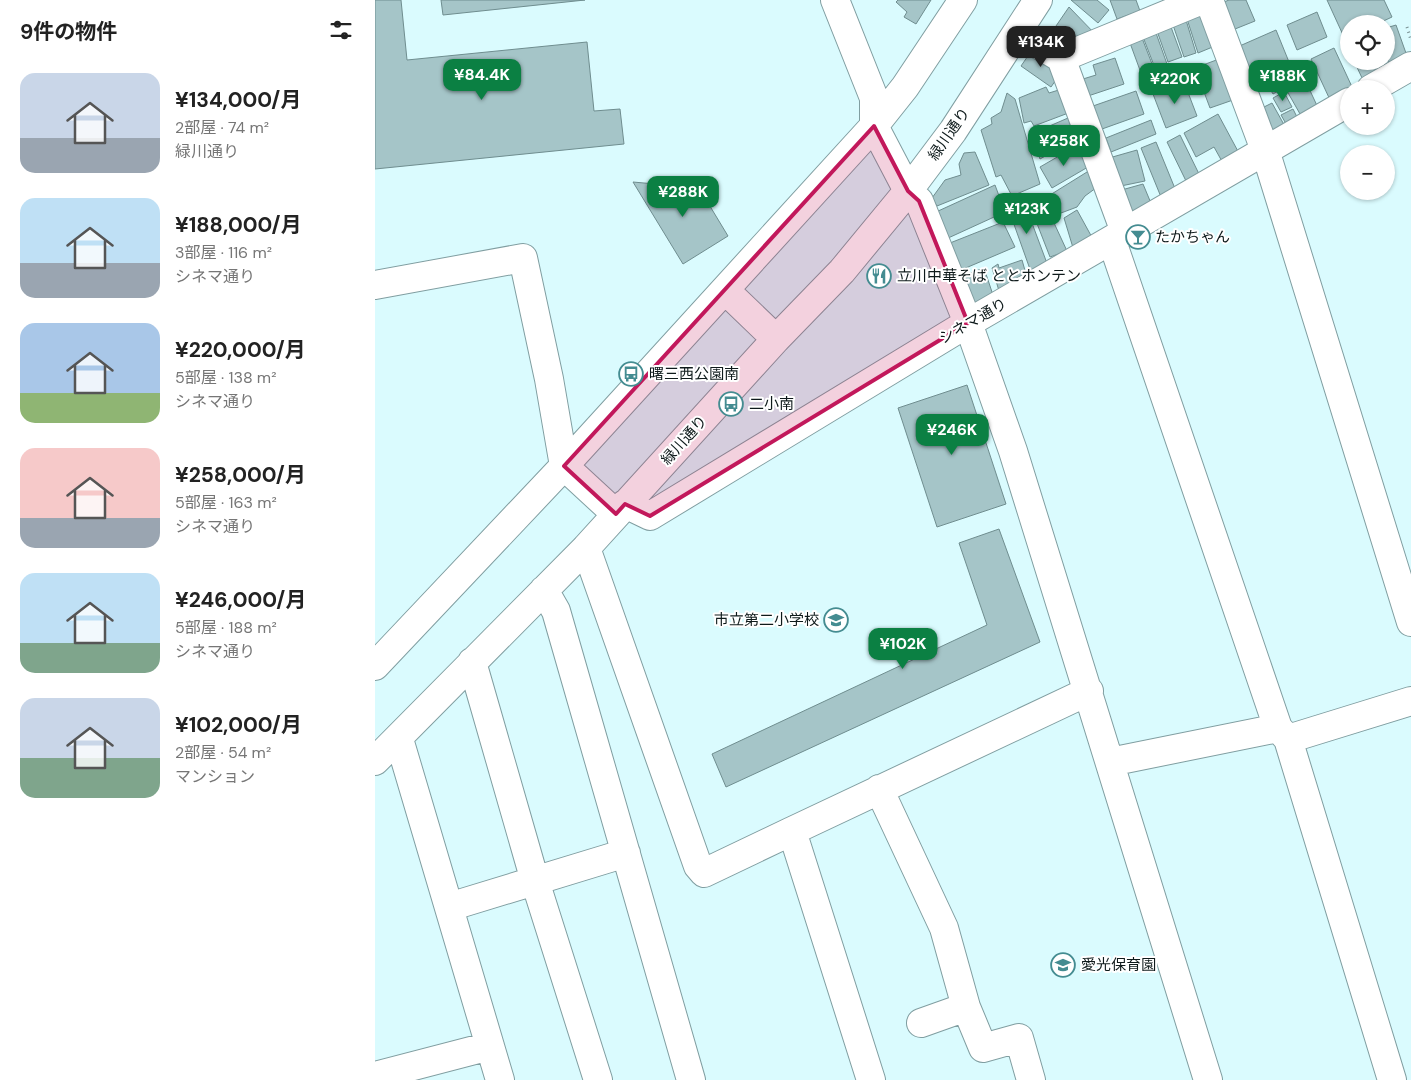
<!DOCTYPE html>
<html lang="ja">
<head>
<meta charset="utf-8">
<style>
	body { margin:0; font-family:"DM Sans","Noto Sans JP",sans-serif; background:#f6f6f6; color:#222; height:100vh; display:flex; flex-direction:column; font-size:19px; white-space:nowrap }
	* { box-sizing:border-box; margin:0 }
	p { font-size:16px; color:#767676 }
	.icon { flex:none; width:28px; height:28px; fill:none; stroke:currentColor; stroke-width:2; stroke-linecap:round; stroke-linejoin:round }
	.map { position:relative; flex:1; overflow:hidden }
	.details { display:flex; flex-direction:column; background:#fff; width:375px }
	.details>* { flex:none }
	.fabs { position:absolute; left:965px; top:15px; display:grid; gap:10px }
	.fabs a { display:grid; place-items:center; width:55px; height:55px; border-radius:50%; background:#fff; box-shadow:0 1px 4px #0004; font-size:25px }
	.price { position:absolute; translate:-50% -42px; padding:0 11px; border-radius:10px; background:#0b8043; color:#fff; font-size:16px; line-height:32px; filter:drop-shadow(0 1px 2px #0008) }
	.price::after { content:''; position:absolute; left:50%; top:30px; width:15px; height:11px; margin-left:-8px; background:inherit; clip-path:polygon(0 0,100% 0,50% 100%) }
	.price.on { background:#222; color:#fff }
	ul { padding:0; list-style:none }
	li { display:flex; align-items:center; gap:15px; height:125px; padding:0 20px }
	li span { display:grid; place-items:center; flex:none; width:140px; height:100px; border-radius:15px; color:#555 }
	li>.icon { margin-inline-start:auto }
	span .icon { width:60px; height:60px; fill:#fffc; stroke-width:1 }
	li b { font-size:21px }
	h2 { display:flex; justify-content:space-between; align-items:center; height:60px; padding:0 20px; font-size:21px }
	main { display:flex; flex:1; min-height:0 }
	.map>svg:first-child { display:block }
	.building { fill:#a5c5c8; stroke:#6f8d8f }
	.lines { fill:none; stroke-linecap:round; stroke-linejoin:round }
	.minor-casing { stroke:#809ea1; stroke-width:30 }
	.path { stroke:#799092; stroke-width:3; stroke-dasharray:1 4; stroke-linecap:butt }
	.minor { stroke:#fff; stroke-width:28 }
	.marked { fill:#c2185b; fill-opacity:0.2; stroke:#c2185b; stroke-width:4; stroke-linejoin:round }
	.labels { text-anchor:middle; stroke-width:4; stroke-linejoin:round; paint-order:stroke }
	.street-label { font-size:15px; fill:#0e1a1b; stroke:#fff }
	.poi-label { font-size:15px; fill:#0e1a1b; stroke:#fff; text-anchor:start }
</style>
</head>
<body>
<main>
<section class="details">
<h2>9件の物件<svg class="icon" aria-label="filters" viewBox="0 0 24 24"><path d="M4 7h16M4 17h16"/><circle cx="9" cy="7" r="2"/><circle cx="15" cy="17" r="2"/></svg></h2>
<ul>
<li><span style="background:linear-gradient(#c9d6e8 65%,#9aa5b1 0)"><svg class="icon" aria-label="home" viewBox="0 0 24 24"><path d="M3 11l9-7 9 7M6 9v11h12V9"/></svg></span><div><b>¥134,000/月</b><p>2部屋 · 74 m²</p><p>緑川通り</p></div></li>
<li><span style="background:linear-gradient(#bfe0f5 65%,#9aa5b1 0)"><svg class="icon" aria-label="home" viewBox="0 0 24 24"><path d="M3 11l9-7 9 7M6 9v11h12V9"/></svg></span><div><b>¥188,000/月</b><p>3部屋 · 116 m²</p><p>シネマ通り</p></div></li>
<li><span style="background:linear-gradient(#a9c7e8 70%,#8fb573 0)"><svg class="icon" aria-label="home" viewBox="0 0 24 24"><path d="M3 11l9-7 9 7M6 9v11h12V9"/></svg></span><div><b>¥220,000/月</b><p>5部屋 · 138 m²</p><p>シネマ通り</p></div></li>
<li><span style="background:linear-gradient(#f6c9c9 70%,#9aa5b1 0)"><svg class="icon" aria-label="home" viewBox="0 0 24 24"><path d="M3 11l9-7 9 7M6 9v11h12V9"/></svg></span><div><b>¥258,000/月</b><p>5部屋 · 163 m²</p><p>シネマ通り</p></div></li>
<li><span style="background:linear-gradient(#bfe0f5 70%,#7fa58c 0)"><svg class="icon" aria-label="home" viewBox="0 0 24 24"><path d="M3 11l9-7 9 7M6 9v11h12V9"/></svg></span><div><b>¥246,000/月</b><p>5部屋 · 188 m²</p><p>シネマ通り</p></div></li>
<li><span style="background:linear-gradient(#c9d6e8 60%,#7fa58c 0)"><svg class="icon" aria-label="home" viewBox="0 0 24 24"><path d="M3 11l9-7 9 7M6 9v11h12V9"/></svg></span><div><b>¥102,000/月</b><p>2部屋 · 54 m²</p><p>マンション</p></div></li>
</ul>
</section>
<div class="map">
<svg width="1036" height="1080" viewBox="0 0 1036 1080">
	<rect width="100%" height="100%" fill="#dafbfe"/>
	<path class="building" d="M0,0H26L32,60L212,42L219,111L245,109L249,144L0,169Z
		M66,0H210L68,15Z
		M523,0H556L541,24L529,17L532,12L521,2Z
		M696,0H722L734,10L723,23Z
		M735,0H761L765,11L742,19Z
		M854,0H871L880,21L855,31L844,4Z
		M952,0H1009L1017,17L1002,24H974V48Z
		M694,7L723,37L691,47L681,26Z
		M942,12L952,37L922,50L912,25Z
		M829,14L840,46L823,53L812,19Z
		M811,20L821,53L809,57L798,25Z
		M1021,25L1032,56L1015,65L1011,57V28Z
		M796,27L807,57L793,62L782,31Z
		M901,30L914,62L874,80L860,48Z
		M781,33L792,64L780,68L768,37Z
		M767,38L779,69L766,73L755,43Z
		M959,48L978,89H974L956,102L936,59Z
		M657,50L687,71L676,87L646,66Z
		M740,58L749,84L713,96L708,79L721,75L718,65Z
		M844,59L858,100L835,108L820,68Z
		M979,61H1005L1009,71L988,80Z
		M907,68L916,84L898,94L889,79Z
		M809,82L822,116L791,128L778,94Z
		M931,82L945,112L929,121L912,91Z
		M671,87L674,93L687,89L696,112L659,126L656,121L649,123L644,98Z
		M761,91L769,114L727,129L718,106Z
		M909,92L917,107L906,112L898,98Z
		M632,93L640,99L665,184L637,196L626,175L621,177L606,130L617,124L616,118L626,112Z
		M897,103L912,130L894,140L879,112Z
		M918,109L925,123L914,129L906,115Z
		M843,114L865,155L849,165L839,147L821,157L809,133Z
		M693,118L702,138L665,159L656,134Z
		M776,120L781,134L736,152L731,138Z
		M805,135L825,176L812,183L792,142Z
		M781,142L801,191L786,197L766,148Z
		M703,145L713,167L677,188L665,167Z
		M762,150L770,181L741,187L734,158Z
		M600,152L614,185L562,206L557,198L570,180L586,175L584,164L589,153Z
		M712,172L716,173L725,185L710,196L702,207L686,213L675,195Z
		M258,182L324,188L353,236L308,264Z
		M768,184L778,208L753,219L743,191Z
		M620,185L630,212L571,239L561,212Z
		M667,197L692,251L675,257L654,203Z
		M648,199L673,266L656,272L631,202Z
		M702,210L719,241L699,251L689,218Z
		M628,222L640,247L586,270L575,243Z
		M647,260L653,281L625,294L617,268L623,264L624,268Z
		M609,268L618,295L594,308L584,277Z
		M592,385L631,504L562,527L523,408Z
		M624,529L665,642L351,787L337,754L612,625L584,543Z"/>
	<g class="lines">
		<g class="minor-casing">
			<path id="minor" d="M460,0L499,98V126L533,191L544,201L593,323L638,451L833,1080
				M834,0L890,150L1036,622
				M644,33L686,58L750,232
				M686,58L827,0
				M996,89L1036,66
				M737,241L903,728
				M0,285L148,258L174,379L189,466L241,514
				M350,290L401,339
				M250,504L275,516L593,323L974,102
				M211,548L323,866L329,873L417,831L496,1080
				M169,590L181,611L316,1080
				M97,662L160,881L223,1080
				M0,666L189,466L499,126L530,87L588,0
				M24,739L125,1080
				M913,739L1017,1080
				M0,761L211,548L401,339L467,271L533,191L578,131L663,0
				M735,762L903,728L913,739L1036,701
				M504,789L569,928L591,1007L546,1023
				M417,831L714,691
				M74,907L251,853
				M591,1007L608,1048L644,1038L656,1080
				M0,1076L115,1046"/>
		</g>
		<path class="path" d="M1032,27L1036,40"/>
		<use href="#minor" class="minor"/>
	</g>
	<path class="marked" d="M499,126L533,191L544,201L593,323L275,516L250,504L241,514L189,466Z"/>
	<defs>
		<g id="bar-ring" transform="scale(1.25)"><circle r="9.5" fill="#fff" stroke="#448c91" stroke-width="1.5"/><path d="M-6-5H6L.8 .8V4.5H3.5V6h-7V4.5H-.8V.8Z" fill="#448c91"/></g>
		<g id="restaurant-ring" transform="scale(1.25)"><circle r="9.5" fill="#fff" stroke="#448c91" stroke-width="1.5"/><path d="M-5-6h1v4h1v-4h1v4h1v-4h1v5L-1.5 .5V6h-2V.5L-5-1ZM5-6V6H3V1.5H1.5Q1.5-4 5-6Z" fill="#448c91"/></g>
		<g id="bus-ring" transform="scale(1.25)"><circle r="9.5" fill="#fff" stroke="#448c91" stroke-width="1.5"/><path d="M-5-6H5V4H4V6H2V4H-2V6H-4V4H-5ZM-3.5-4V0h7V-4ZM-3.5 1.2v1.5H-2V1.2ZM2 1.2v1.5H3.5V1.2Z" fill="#448c91"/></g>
		<g id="school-ring" transform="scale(1.25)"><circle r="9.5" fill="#fff" stroke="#448c91" stroke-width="1.5"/><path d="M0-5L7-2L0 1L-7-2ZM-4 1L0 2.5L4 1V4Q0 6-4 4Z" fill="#448c91"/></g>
	</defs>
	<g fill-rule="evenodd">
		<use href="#bar-ring" x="763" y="237"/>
		<use href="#restaurant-ring" x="504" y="276"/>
		<use href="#bus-ring" x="256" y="374"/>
		<use href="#bus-ring" x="356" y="404"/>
		<use href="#school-ring" x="461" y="620"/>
		<use href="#school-ring" x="688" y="965"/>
	</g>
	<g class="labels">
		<g class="street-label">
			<text transform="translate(574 134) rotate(-55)" y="5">緑川通り</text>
			<text transform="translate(598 321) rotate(-30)" y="5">シネマ通り</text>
			<text transform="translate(309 440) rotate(-48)" y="5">緑川通り</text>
		</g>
		<g class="poi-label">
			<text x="780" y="242">たかちゃん</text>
			<text x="522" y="281">立川中華そば ととホンテン</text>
			<text x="274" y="379">曙三西公園南</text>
			<text x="374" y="409">二小南</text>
			<text x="444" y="625" text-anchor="end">市立第二小学校</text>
			<text x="706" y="970">愛光保育園</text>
		</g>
	</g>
</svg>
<div class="fabs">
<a><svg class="icon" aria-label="locate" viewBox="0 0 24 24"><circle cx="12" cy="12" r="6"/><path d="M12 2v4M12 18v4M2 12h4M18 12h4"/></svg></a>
<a>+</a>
<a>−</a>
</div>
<b class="price on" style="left:666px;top:68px">¥134K</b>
<b class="price" style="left:107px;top:101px">¥84.4K</b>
<b class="price" style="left:908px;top:102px">¥188K</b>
<b class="price" style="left:800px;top:105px">¥220K</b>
<b class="price" style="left:689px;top:167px">¥258K</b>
<b class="price" style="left:308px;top:218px">¥288K</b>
<b class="price" style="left:652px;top:235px">¥123K</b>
<b class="price" style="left:577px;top:456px">¥246K</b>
<b class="price" style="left:528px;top:670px">¥102K</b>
</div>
</main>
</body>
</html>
